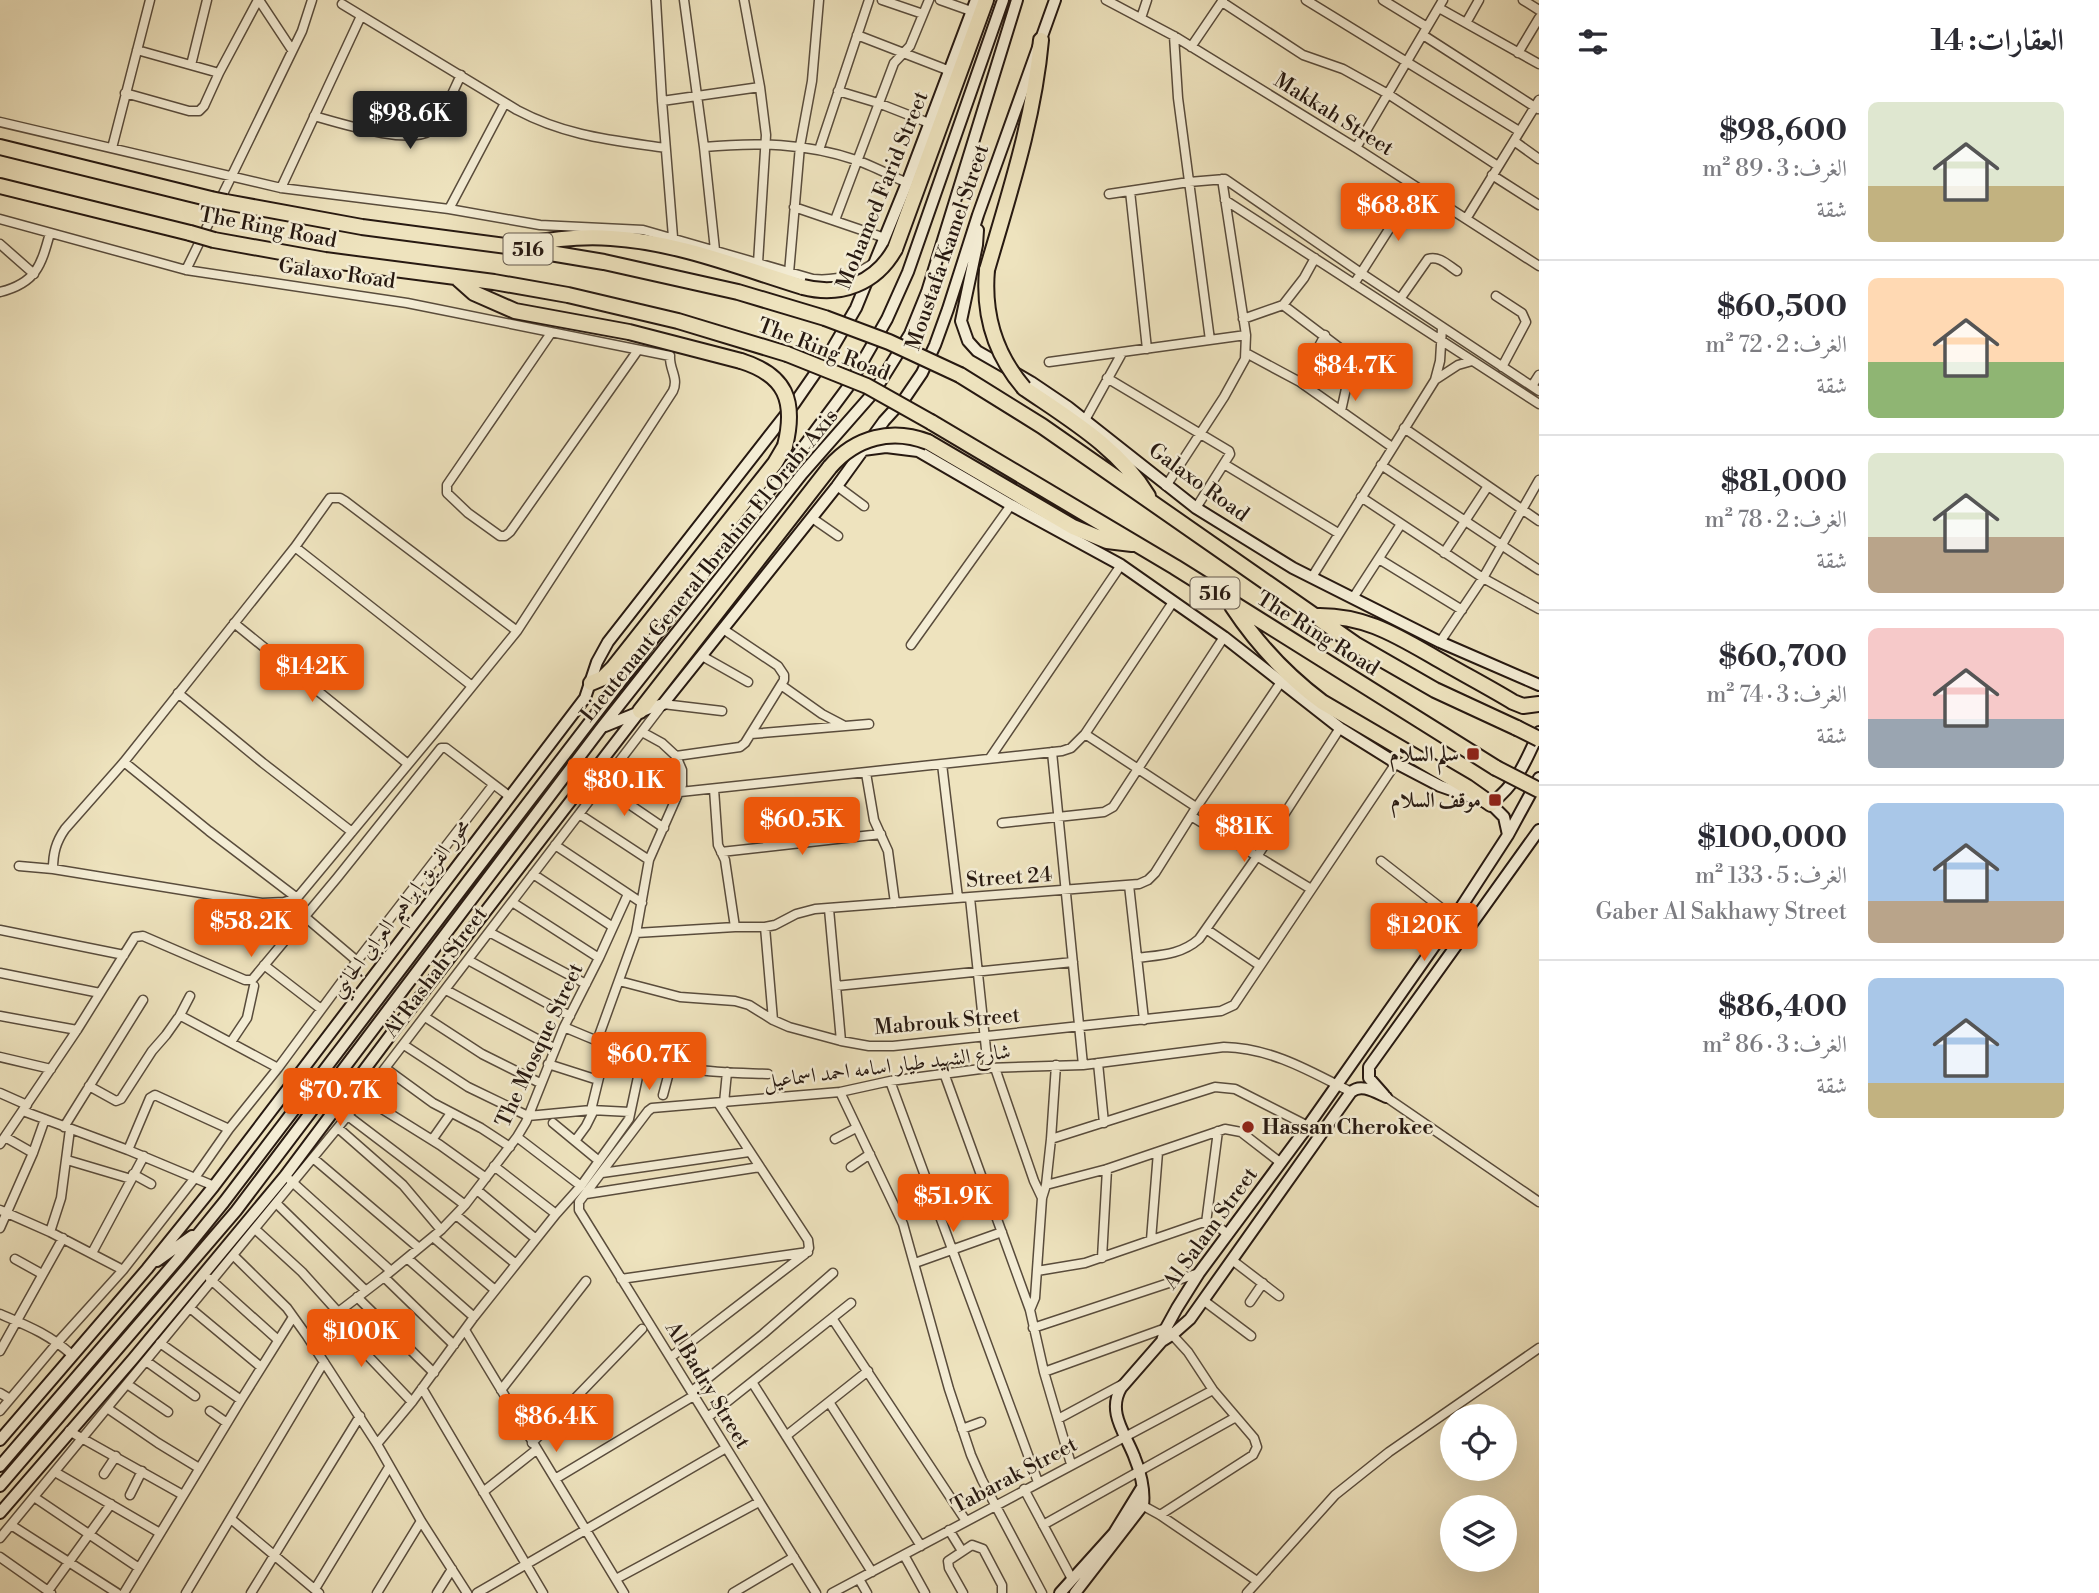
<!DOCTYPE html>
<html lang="ar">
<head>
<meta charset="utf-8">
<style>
	body { margin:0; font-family:"Libre Bodoni",Amiri,serif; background:#f7f7f7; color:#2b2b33; direction:rtl; height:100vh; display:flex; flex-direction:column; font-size:26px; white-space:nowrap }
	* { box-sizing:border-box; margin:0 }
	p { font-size:23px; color:#7c7c81 }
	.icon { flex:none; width:38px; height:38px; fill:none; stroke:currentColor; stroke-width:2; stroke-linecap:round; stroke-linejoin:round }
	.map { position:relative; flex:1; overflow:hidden; direction:ltr }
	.side { display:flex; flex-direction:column; background:#fff; width:560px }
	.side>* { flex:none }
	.tools { position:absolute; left:1440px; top:1404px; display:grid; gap:14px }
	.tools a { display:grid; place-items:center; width:77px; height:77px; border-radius:50%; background:#fff; box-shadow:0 7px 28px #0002; font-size:35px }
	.price { position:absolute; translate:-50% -60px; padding:0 16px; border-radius:7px; background:#ea580c; color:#fff; font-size:23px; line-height:46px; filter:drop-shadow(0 2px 4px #0008) }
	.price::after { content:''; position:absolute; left:50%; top:42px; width:21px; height:16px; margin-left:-10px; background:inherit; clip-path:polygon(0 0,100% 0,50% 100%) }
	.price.active { background:#222; color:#fff }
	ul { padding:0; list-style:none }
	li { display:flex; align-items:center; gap:21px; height:175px; padding:0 35px }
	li+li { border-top:2px solid #e1e1e2 }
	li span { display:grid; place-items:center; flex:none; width:196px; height:140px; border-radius:10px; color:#555 }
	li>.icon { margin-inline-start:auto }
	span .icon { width:84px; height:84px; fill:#fffc; stroke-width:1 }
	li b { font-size:30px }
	h2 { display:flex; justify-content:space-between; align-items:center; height:84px; padding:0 35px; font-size:30px }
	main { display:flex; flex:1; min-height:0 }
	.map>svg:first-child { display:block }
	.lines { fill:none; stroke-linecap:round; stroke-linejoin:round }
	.street-casing { stroke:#594c3c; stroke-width:11 }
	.secondary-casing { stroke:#271911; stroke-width:14 }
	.highway-casing { stroke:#271911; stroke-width:18 }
	.street { stroke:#f4edd5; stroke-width:8 }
	.secondary { stroke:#f4edd5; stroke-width:10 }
	.highway { stroke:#eee3be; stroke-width:14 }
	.highway-bridge-casing { stroke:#271911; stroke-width:18; stroke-linecap:butt }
	.highway-bridge { stroke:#eee3be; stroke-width:14 }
	.poi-dot { fill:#8f2418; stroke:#f4edd5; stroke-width:2.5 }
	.labels { text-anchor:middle; stroke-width:5; stroke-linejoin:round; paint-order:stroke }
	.shield { fill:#f4edd5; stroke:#64594c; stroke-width:2 }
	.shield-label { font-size:19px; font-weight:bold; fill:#271911 }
	.street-label { font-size:21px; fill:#271911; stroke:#f4edd5 }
	.poi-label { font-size:21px; font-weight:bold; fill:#271911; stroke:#f4edd5; text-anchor:end }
</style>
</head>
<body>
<main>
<section class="side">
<h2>العقارات: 14<svg class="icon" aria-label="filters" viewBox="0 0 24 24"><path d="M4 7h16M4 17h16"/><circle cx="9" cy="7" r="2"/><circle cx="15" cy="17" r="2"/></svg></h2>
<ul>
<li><span style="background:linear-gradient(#dfe7d0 60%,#c2b280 0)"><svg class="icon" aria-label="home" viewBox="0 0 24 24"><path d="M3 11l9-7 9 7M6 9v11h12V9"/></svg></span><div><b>$98,600</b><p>الغرف: 3 · 89 m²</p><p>شقة</p></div></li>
<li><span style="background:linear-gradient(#ffd9b3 60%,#8fb573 0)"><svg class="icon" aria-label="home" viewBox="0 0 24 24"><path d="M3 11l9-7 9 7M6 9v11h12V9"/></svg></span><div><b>$60,500</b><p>الغرف: 2 · 72 m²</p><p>شقة</p></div></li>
<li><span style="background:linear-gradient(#dfe7d0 60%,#b9a48a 0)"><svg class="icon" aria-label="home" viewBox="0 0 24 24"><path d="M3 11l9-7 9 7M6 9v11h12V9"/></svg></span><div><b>$81,000</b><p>الغرف: 2 · 78 m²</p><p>شقة</p></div></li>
<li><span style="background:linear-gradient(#f6c9c9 65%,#9aa5b1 0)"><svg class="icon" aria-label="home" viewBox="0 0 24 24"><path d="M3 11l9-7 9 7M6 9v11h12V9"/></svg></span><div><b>$60,700</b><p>الغرف: 3 · 74 m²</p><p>شقة</p></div></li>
<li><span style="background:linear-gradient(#a9c7e8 70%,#b9a48a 0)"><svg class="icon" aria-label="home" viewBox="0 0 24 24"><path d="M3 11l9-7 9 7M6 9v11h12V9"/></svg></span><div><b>$100,000</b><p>الغرف: 5 · 133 m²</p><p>Gaber Al Sakhawy Street</p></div></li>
<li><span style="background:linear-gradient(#a9c7e8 75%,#c2b280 0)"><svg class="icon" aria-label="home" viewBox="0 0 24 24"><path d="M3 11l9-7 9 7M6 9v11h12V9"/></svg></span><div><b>$86,400</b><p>الغرف: 3 · 86 m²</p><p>شقة</p></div></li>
</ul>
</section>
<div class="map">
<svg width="1539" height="1593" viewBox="0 0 1539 1593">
	<rect width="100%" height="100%" fill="#eee3be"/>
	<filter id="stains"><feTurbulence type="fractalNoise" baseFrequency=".00286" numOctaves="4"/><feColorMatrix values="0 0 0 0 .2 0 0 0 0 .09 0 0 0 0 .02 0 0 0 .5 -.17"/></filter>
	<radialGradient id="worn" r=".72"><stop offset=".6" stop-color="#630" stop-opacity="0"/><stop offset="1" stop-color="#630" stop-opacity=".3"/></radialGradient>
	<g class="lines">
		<g class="street-casing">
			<path id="street" d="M259,0L292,50
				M656,0L662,101L673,237
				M684,0L704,147L715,250
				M744,0L760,87L766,135L758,263
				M882,0L923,14
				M940,0L971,11
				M1106,0L1174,36L1356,148L1539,266
				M1306,0L1519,131
				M1383,0L1427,27
				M1523,0L1539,10
				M1222,2L1303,55L1343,69L1388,94L1498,166
				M342,4L517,110C566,136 611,140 665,148
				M1439,8L1539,64
				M1141,18L1147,0
				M1466,23L1479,0
				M857,35L950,71
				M1423,35L1538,109
				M1174,36L1178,98L1210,340
				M1191,47L1223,0
				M137,50L219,73
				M1518,53L1539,18
				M191,65L207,0
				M838,91L878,103L929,123
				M125,93L189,111H199L204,106L219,73L258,0
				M662,101L760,87
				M314,116C339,123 414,147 432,129C442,119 454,89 461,75
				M0,122L281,188L449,209L540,225L643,230L813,279C836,281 856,276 875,262
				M1514,141L1539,159
				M704,147C756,142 806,143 856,160C873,166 890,175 907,183
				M112,148L150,0
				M1356,148L1443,0
				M819,150L869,0
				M1492,175L1539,205
				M281,188L361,16
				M1130,191L1147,349
				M1109,194L1189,182L1225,179L1361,273L1539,391
				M1225,200L1539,404
				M794,207L885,238
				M449,209L505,103
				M0,219L186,270L407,303L670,356C669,369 679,378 673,391L517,631L435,732L297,898L284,902L262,903L53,869L19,866
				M1466,219L1539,100
				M835,220L894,63L910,46L929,0
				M0,244L34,274
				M186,270L302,31L312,0
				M789,273L800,146L812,81L819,0
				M1354,284L1416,187
				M0,292C36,283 41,266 50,233
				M1496,296L1522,313L1526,322L1502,367
				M1400,299L1428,259C1439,255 1449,266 1457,271
				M1283,305L1349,355L1351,366L1341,411
				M1243,319L1283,305L1304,278L1315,258
				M551,333L447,485V493L468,513L500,536H505L510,532L638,350
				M1246,353L1300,382L1392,447
				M1049,362L1246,335
				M1107,378L1229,451L1230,454L1196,508
				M1435,380L1458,365L1472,361
				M1300,382L1325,335
				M1532,386L1539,375
				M1085,420L1122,353
				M1404,428L1539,521
				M1224,464L1338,533
				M1381,465L1539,570
				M837,486L864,506
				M1166,486L1224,397L1245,359L1246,335L1222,179
				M1361,497L1483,578L1539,609
				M812,518L838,536
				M295,547L472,686
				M1444,553L1488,486
				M1379,559L1462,610
				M1312,577L1435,380L1440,361L1442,328
				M1353,598L1401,524
				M234,623L408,764
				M1440,642L1483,578L1539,480
				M911,645L1011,505
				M702,656L748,682
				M781,685L822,714L843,725
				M178,693L263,763L352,832
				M751,734L869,724
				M1085,734L1196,807
				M1052,752L1083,1065
				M676,756L740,747L745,743L784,680V675L778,666L723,629
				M990,758L1121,565
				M124,762L209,831L297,898
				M942,764L958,898
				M866,773L874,820L888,851L895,903
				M601,785L664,828
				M714,789L718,845L725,860L735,927
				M680,792L1062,751L1071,748L1085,734L1173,602
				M579,814L649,860
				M1191,816L1311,889
				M1002,823L1104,812L1113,807L1224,637
				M555,845L642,903
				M721,852L881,834
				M1381,861L1454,918
				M53,869C53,853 56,842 65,829L124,762L295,547L330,498H340L345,501L517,631
				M533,874L613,927
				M1129,885L1144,1020
				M970,898L988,1068
				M512,902L599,958
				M829,909L841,1041
				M304,916L357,961
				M765,927L773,1020
				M1206,929L1259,965
				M0,930L124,955
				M489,932L586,984
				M636,933L735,927H765L775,925L796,914L815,909L1139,884L1148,880L1155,873L1194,811L1281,682
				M1137,958C1160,955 1181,955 1199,939L1258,855L1340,728
				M468,960L570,1016
				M264,965L321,1009
				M0,973L100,993
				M619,981L680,997L735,1001L749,1005L773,1020L789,1027L841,1041L869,1046H893L1221,1011L1234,1005L1396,763
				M836,986L1073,962
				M446,990L554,1048
				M0,1016L77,1030
				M179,1017L190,996
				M425,1017L482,1054L540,1083
				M564,1027C606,1045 647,1062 692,1069C717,1073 743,1073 768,1074
				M597,1041L636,933L649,860L682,785V770L676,756L662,743L642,732
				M231,1042L247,1018L254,986
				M404,1045L468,1087L528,1116L591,1110L630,1112
				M0,1057L51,1069
				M1098,1063L1104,1123
				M548,1064L598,1080
				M385,1068L433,1103L481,1128L510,1147
				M995,1068L1034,1181L1042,1198
				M944,1073L1030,1310L1044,1372L1071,1464
				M890,1081L1038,1482
				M89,1086L116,1101L121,1099L152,1051L166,1035L178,1018L181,1016L278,1068
				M840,1092L903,1224L949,1389L971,1455L982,1480L1042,1593
				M0,1093L27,1105
				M663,1095L671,1065
				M363,1097L440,1145L486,1178
				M1386,1097L1539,1202
				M724,1103L727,1072
				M591,1110L607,1045
				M23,1111L128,1150L214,1186
				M348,1116L465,1205
				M553,1123L599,1161
				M64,1127L143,1000
				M338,1128L403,1185L441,1230
				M5,1137L33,1153
				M517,1137L581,1186
				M835,1139L856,1128
				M1051,1139L1215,1087L1235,1089L1308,1126
				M432,1140L451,1113
				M575,1141L586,1126L594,1110
				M0,1144L77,1030L135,937L143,936L245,980H252L337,878L441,748H446L509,796
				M128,1150L150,1098L155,1095L229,1129
				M313,1158L419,1248
				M67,1160L131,1179
				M494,1166L556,1214
				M851,1167L870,1154
				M602,1173L749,1152
				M133,1174L151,1184
				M290,1180L391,1271
				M1046,1185L1107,1169L1225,1129L1241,1132L1281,1163
				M477,1190L536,1239
				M586,1194L760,1167
				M276,1203L365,1290
				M0,1210L50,1232L123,1270
				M456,1215L516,1264
				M1206,1223L1218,1131
				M0,1228L33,1153L45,1119
				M255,1229L302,1272L338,1312
				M50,1232L61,1198L70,1129
				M433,1237L495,1290
				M1151,1240L1158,1152
				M92,1253L144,1156
				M233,1255L287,1308L307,1336L377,1444L421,1521L467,1593
				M407,1258L474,1317
				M1102,1258L1107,1169
				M15,1259L42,1274
				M1232,1260L1279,1296
				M915,1263L1002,1232
				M1037,1271L1085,1263L1201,1223C1213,1222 1220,1227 1228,1235
				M384,1277L454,1345
				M210,1279L278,1340
				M621,1279L808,1252
				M357,1297L434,1373
				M1203,1300L1251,1336
				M1250,1302L1263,1283
				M190,1308L261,1367
				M1030,1310L1035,1298L1042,1198L1046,1185L1051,1139L1056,1065
				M0,1314C28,1326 49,1334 72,1355
				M331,1317L412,1402
				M832,1318L966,1521
				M1033,1328L1199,1273
				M465,1330L624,1593
				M307,1336L384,1277L441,1230L465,1205L517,1137L526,1122L564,1027L599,958L628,894
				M160,1343L241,1400
				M0,1351L63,1238
				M671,1357L805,1254L809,1248L808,1240L718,1103
				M146,1361L195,1396
				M1044,1372L1166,1328L1188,1352L1213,1390L1254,1438L1257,1447L1253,1455L1160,1515
				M752,1382L872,1572
				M127,1384L168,1412
				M422,1388L543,1593
				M501,1390L586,1281
				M692,1391L763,1334L833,1273
				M0,1393L10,1399
				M829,1402L921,1546
				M107,1408L158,1443L199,1468
				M0,1411L58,1342L123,1270L194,1179L229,1129L278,1068L357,961L493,785
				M210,1411L227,1423
				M708,1417L851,1303
				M1058,1419L1123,1384
				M962,1429L981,1422
				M69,1431L183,1495
				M786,1436L868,1371
				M532,1443L642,1329
				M377,1444L412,1402L474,1317L556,1214L581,1186L629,1119L642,1058
				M55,1472L160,1533
				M104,1474L116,1456
				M555,1479L695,1395
				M1024,1489L1072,1579
				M483,1492L536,1450
				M130,1495L142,1471
				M34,1497L139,1568
				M1140,1504L1160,1515L1257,1581
				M231,1519L319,1593
				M11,1525L117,1593
				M1043,1525L1236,1417
				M949,1530L962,1551
				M0,1538L363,1097L663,704L722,711
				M904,1555L925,1593
				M0,1557L51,1593
				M616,1579L759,1502
				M859,1579L867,1593
				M315,1589L389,1467
				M48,1591L111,1504
				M124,1593L241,1400L293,1317
				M186,1593L324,1362
				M251,1593L360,1416
				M377,1593L421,1521
				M437,1593L452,1569
				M477,1593L726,1448
				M733,1593L794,1557
				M816,1593L579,1210V1202L648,1111L652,1108L840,1092L890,1081L988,1068L1083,1065L1224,1047C1271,1048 1310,1071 1351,1092
				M832,1593L1213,1390
				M963,1593L949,1568L948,1561L972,1545L983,1549L1002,1585V1593
				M1247,1593L1335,1495L1389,1452L1539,1348"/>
		</g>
		<g class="secondary-casing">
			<path id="secondary" d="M978,230L977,245L961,321L968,341L977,351L1031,382L1068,407L1196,508L1293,568L1440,642L1539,685
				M863,450L886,447L918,451L1011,505L1121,565L1224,637L1340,728L1396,763L1440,786L1491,804L1504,817L1508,835
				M605,726L647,709L663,704L837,486L884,421L905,398L922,373L935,345L948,309L978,215L1055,0
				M1491,804C1518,782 1525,763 1539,732
				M1384,1095L1369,1078V1067L1539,830
				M157,1261L192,1236
				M1162,1341L1166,1328L1177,1308L1199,1273L1308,1126L1454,918L1508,835L1539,778
				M0,1440L147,1269L214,1186L585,698L597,662L608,642L794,404L832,349L856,308L907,183L976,0
				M0,1466L177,1260L224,1202L471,877L693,587L790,465L848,387L887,319L908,272L1003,0
				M0,1486L236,1211L602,727L802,474L874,392L910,334L927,292L1017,0
				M0,1513L133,1359L285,1176L395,1029L640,711
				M1060,1593L1114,1533L1141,1489
				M1075,1593L1143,1505C1145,1490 1140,1470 1134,1456C1125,1433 1107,1412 1121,1388L1162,1341L1173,1334L1190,1319L1351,1092C1361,1083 1375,1092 1386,1097"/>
		</g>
		<g class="highway-casing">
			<path id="highway" d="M0,147L211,199
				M0,186L190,233
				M226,202L362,227L514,247L604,262L738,292L825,318
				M214,240L325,260L494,282L568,295L678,321L787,354
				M525,245C553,239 583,236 611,238C677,242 741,268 803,287
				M895,249L986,0
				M987,270C1009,194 1034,119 1041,40
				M456,277L474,293L515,311L629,332L741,361
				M960,375L1042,426L1355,644L1435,690L1517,728
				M1024,388C1069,419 1119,448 1148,496
				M931,422L1175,567L1496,768
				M928,442L1073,527L1107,541L1132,544
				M1232,606C1257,644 1286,675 1322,702L1467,787L1491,804
				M1314,616C1365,614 1399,637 1441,661C1465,675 1490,688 1513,702L1523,706L1539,704
				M591,683L603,678L613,668L775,463L785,446
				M640,711L830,467"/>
		</g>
		<use href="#street" class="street"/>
		<use href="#secondary" class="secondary"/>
		<use href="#highway" class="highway"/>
		<g class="highway-bridge-casing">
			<path id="highway-bridge" d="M211,199L226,202
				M190,233L214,240
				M987,270C983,315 995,354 1024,388
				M803,287C841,297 876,283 895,249
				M825,318L889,342L960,375
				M787,354L867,386L931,422
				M741,361C786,375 796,401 785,446
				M830,467C856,437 892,428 928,442
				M1517,728L1539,739
				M1496,768L1539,790"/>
		</g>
		<use href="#highway-bridge" class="highway-bridge"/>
	</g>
	<g class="poi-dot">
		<rect x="1466" y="747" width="14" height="14" rx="3.5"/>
		<rect x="1488" y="793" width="14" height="14" rx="3.5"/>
		<circle cx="1248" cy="1127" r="7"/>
	</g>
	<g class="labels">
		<g class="shield">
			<rect x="503.5" y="233.5" width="49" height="31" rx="5"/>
			<rect x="1190.5" y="577.5" width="49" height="31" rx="5"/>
		</g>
		<g class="shield-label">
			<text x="528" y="256">516</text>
			<text x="1215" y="600">516</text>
		</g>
		<g class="street-label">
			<text transform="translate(1334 114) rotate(32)" y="7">Makkah Street</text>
			<text transform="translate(882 190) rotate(-68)" y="7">Mohamed Farid Street</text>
			<text transform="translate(268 227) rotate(11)" y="7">The Ring Road</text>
			<text transform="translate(947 247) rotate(-71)" y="7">Moustafa Kamel Street</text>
			<text transform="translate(337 273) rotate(8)" y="7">Galaxo Road</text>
			<text transform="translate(824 349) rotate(21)" y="7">The Ring Road</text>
			<text transform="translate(1199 482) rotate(36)" y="7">Galaxo Road</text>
			<text transform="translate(709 565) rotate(-51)" y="7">Lieutenant General Ibrahim El Orabi Axis</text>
			<text transform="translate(1318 633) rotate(32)" y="7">The Ring Road</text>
			<text transform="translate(1009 877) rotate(-4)" y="7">Street 24</text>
			<text transform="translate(400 908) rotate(-53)" y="7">محور الفريق إبراهيم العرابى الجانبي</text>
			<text transform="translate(435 972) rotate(-53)" y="7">Al Rashah Street</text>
			<text transform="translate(947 1021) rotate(-5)" y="7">Mabrouk Street</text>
			<text transform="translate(539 1045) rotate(-65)" y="7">The Mosque Street</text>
			<text transform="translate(887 1066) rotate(-7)" y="7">شارع الشهيد طيار اسامه احمد اسماعيل</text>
			<text transform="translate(1210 1228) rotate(-54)" y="7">Al Salam Street</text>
			<text transform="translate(708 1385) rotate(59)" y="7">Al Badry Street</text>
			<text transform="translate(1014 1475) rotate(-28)" y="7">Tabarak Street</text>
		</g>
		<g class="poi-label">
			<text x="1459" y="761">سلم السلام</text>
			<text x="1481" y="807">موقف السلام</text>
			<text x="1262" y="1134" text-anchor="start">Hassan Cherokee</text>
		</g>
	</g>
	<rect width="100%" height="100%" filter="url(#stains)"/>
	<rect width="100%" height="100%" fill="url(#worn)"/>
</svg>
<div class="tools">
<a><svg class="icon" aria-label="locate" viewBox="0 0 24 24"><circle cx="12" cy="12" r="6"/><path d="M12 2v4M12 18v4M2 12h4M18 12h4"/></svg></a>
<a><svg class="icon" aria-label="layers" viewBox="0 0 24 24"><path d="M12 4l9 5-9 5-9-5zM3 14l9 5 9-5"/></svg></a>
</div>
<b class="price active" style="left:410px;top:151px">$98.6K</b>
<b class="price" style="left:1398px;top:243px">$68.8K</b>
<b class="price" style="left:1355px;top:403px">$84.7K</b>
<b class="price" style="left:312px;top:704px">$142K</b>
<b class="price" style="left:624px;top:818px">$80.1K</b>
<b class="price" style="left:802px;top:857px">$60.5K</b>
<b class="price" style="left:1244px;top:864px">$81K</b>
<b class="price" style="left:251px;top:959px">$58.2K</b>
<b class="price" style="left:1424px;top:963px">$120K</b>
<b class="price" style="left:649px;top:1092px">$60.7K</b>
<b class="price" style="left:340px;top:1128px">$70.7K</b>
<b class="price" style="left:953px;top:1234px">$51.9K</b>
<b class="price" style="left:361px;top:1369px">$100K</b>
<b class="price" style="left:556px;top:1454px">$86.4K</b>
</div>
</main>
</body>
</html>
